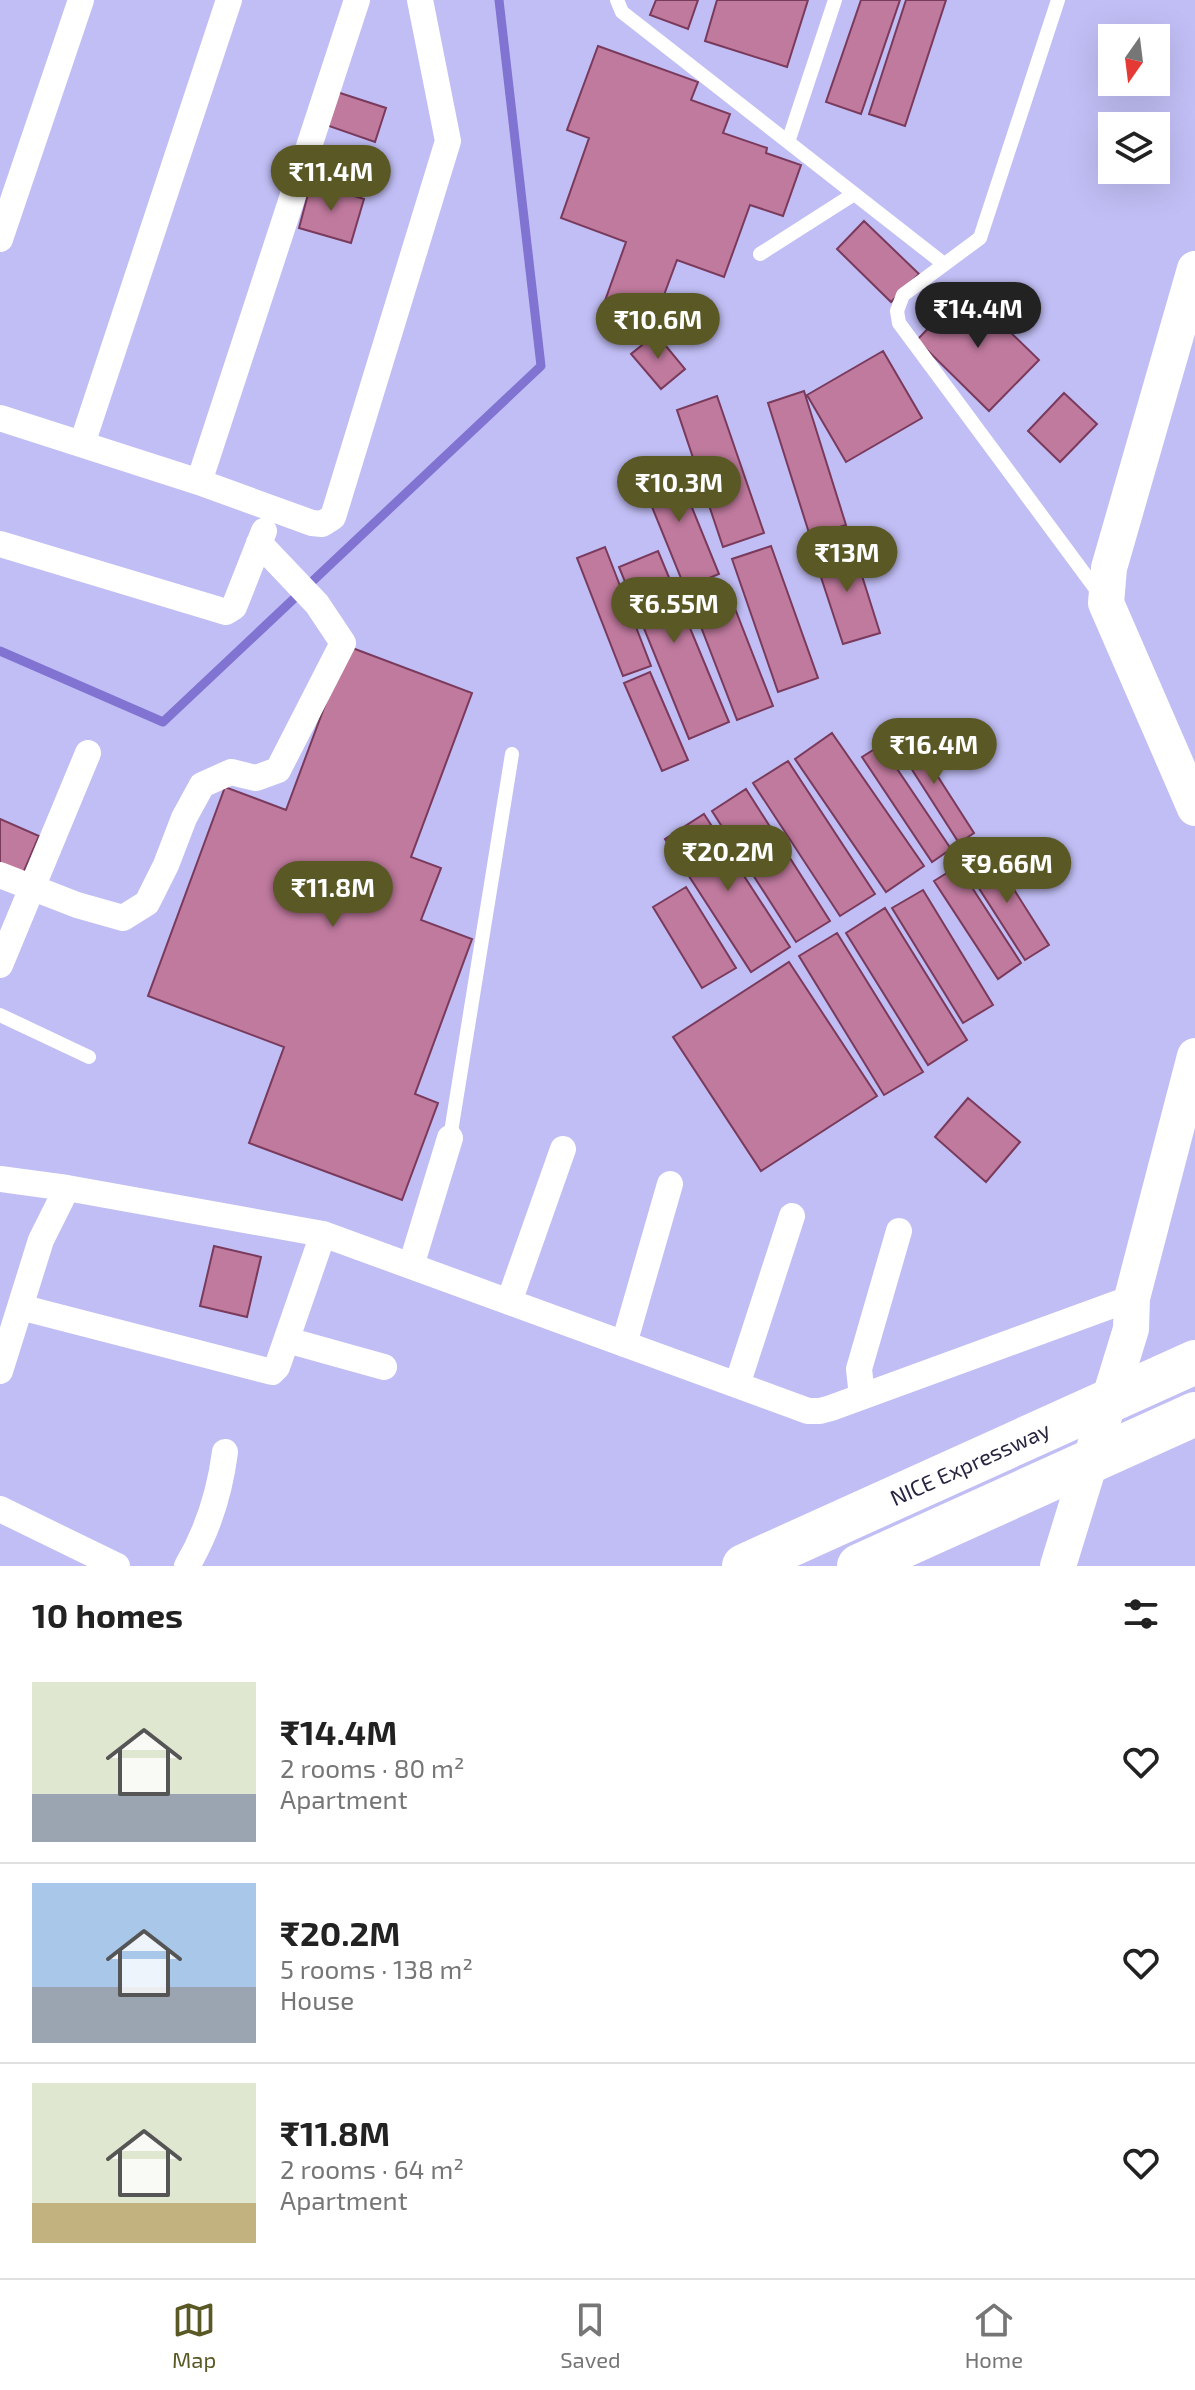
<!DOCTYPE html>
<html lang="en">
<head>
<meta charset="utf-8">
<style>
	body { margin:0; font-family:"Exo 2",sans-serif; background:#f2f2f2; color:#222; height:100vh; display:flex; flex-direction:column; font-size:30px; white-space:nowrap }
	* { box-sizing:border-box; margin:0 }
	p { font-size:26px; color:#767676 }
	.icon { flex:none; width:44px; height:44px; fill:none; stroke:currentColor; stroke-width:2; stroke-linecap:round; stroke-linejoin:round }
	.map { position:relative; height:1566px; overflow:hidden }
	.panel { display:flex; flex-direction:column; background:#fff; flex:1 }
	.panel>* { flex:none }
	.needle { width:52px; rotate:194deg }
	.controls { position:absolute; left:1098px; top:24px; display:grid; gap:16px }
	.controls a { display:grid; place-items:center; width:72px; height:72px; border-radius:0px; background:#fff; box-shadow:0 8px 32px #0002; font-size:40px }
	.price { position:absolute; translate:-50% -68px; padding:0 18px; border-radius:28px; background:#5a5926; color:#fff; font-size:26px; line-height:52px; filter:drop-shadow(0 2px 4px #0008) }
	.price::after { content:''; position:absolute; left:50%; top:48px; width:24px; height:18px; margin-left:-12px; background:inherit; clip-path:polygon(0 0,100% 0,50% 100%) }
	.price.on { background:#222; color:#fff }
	ul { padding:0; list-style:none }
	li { display:flex; align-items:center; gap:24px; height:200px; padding:0 32px }
	li+li { border-top:2px solid #e0e0e0 }
	li span { display:grid; place-items:center; flex:none; width:224px; height:160px; border-radius:0px; color:#555 }
	li>.icon { margin-inline-start:auto }
	span .icon { width:96px; height:96px; fill:#fffc; stroke-width:1 }
	li b { font-size:34px }
	h2 { display:flex; justify-content:space-between; align-items:center; height:96px; padding:0 32px; font-size:34px }
	.tabs { display:flex; justify-content:space-around; align-items:center; height:112px; border-top:2px solid #e0e0e0; background:#fff; font-size:22px; color:#767676 }
	.tabs a { display:grid; justify-items:center; gap:4px }
	.tabs .on { color:#5a5926 }
	.map>svg:first-child { display:block }
	.lines { fill:none; stroke-linecap:round; stroke-linejoin:round }
	.stream { stroke:#8073d1; stroke-width:9 }
	.building { fill:#c07a9e; stroke:#793a5c; stroke-width:2 }
	.lane { stroke:#fff; stroke-width:14 }
	.street { stroke:#fff; stroke-width:26 }
	.secondary { stroke:#fff; stroke-width:36 }
	.highway { stroke:#fff; stroke-width:44 }
	.labels { text-anchor:middle; stroke-width:7; stroke-linejoin:round; paint-order:stroke }
	.street-label { font-size:22px; fill:#27243f; stroke:#c1bef5 }
</style>
</head>
<body>
<div class="map">
<svg width="1195" height="1566" viewBox="0 0 1195 1566">
	<rect width="100%" height="100%" fill="#c1bef5"/>
	<g class="lines">
		<path class="stream" d="M0,651L163,722L541,366L499,0"/>
	</g>
	<path class="building" d="M656,0H698L688,29L650,15Z
		M717,0H808L787,67L705,41Z
		M861,0H900L861,114L826,102Z
		M906,0H946L905,126L869,114Z
		M598,46L698,82L691,100L730,114L723,133L767,148L766,153L801,165L783,216L750,205L724,277L677,260L651,330L601,312L626,242L561,218L589,138L567,130Z
		M337,92L386,108L375,142L326,125Z
		M311,183L364,199L351,243L299,228Z
		M864,221L919,274L891,302L837,249Z
		M966,289L1039,360L989,411L917,340Z
		M656,334L685,369L661,389L631,354Z
		M883,351L922,418L846,462L807,395Z
		M804,391L846,525L810,536L768,403Z
		M1064,393L1097,424L1060,462L1028,431Z
		M717,396L764,533L723,547L677,410Z
		M673,461L719,574L685,588L639,475Z
		M852,544L880,633L843,644L814,556Z
		M771,546L818,678L778,692L732,559Z
		M605,547L651,666L623,676L577,558Z
		M658,551L729,722L689,739L619,567Z
		M727,588L773,706L737,720L691,601Z
		M347,646L472,693L411,857L441,868L421,920L472,939L415,1094L438,1103L402,1200L249,1143L284,1047L148,996L225,787L286,810Z
		M650,672L688,760L662,771L624,683Z
		M908,730L974,833L959,843L893,740Z
		M832,733L924,866L886,892L795,759Z
		M881,745L951,849L932,862L862,757Z
		M788,761L875,894L840,916L753,783Z
		M746,789L830,921L796,942L712,811Z
		M704,814L790,947L751,972L665,839Z
		M0,819L39,836L21,878L0,869Z
		M989,850L1049,945L1025,960L964,865Z
		M958,866L1021,963L998,979L934,881Z
		M686,887L736,968L702,988L653,907Z
		M923,890L993,1005L963,1023L892,908Z
		M885,908L967,1040L928,1065L846,933Z
		M837,933L923,1072L884,1095L799,956Z
		M789,962L877,1096L761,1171L673,1037Z
		M968,1098L1020,1142L986,1182L935,1137Z
		M214,1246L261,1257L247,1317L200,1306Z"/>
	<g class="lines">
		<path class="lane" d="M617,0L622,12L944,264
			M1058,0L980,238L903,295L897,311L899,323L1101,596
			M788,142L835,0
			M760,254L854,194
			M0,1015L89,1057
			M450,1138L512,754"/>
		<path class="street" d="M0,239L81,0
			M0,418L199,482L312,523L322,524L333,517L448,141L420,0
			M82,444L229,0
			M199,482L357,0
			M0,544L226,612L234,607L264,531
			M0,875L77,905L123,918L147,903L166,865L184,818L202,785L231,772L256,778L278,770L343,643L317,604L259,543
			M0,965L88,753
			M0,1179L67,1188L323,1234L808,1411H820L831,1408L1132,1298
			M411,1266L450,1138
			M509,1302L563,1149
			M20,1307L272,1372L277,1367L323,1234
			M287,1340L384,1367
			M624,1344L670,1184
			M0,1371L41,1240L67,1188
			M737,1385L792,1216
			M862,1396L859,1369L899,1231
			M0,1509L117,1566
			M187,1566C207,1532 220,1491 225,1452"/>
		<path class="secondary" d="M1195,269L1109,568L1106,603L1195,808
			M1058,1566L1131,1329L1132,1298L1195,1056"/>
		<g class="highway">
			<path id="s1" d="M744,1566L1195,1362"/>
			<path d="M859,1566L1195,1414"/>
		</g>
	</g>
	<g class="labels">
		<g class="street-label">
			<text dy="8" stroke="none"><textPath href="#s1" startOffset="248">NICE Expressway</textPath></text>
		</g>
	</g>
</svg>
<div class="controls">
<a><svg class="needle" viewBox="-14 -14 28 28"><path d="M0-13l5 13h-10z" fill="#e53935"/><path d="M0 13l5-13h-10z" fill="#767676"/></svg></a>
<a><svg class="icon" aria-label="layers" viewBox="0 0 24 24"><path d="M12 4l9 5-9 5-9-5zM3 14l9 5 9-5"/></svg></a>
</div>
<b class="price" style="left:331px;top:213px">₹11.4M</b>
<b class="price on" style="left:978px;top:350px">₹14.4M</b>
<b class="price" style="left:658px;top:361px">₹10.6M</b>
<b class="price" style="left:679px;top:524px">₹10.3M</b>
<b class="price" style="left:847px;top:594px">₹13M</b>
<b class="price" style="left:674px;top:645px">₹6.55M</b>
<b class="price" style="left:934px;top:786px">₹16.4M</b>
<b class="price" style="left:728px;top:893px">₹20.2M</b>
<b class="price" style="left:1007px;top:905px">₹9.66M</b>
<b class="price" style="left:333px;top:929px">₹11.8M</b>
</div>
<section class="panel">
<h2>10 homes<svg class="icon" aria-label="filters" viewBox="0 0 24 24"><path d="M4 7h16M4 17h16"/><circle cx="9" cy="7" r="2"/><circle cx="15" cy="17" r="2"/></svg></h2>
<ul>
<li><span style="background:linear-gradient(#dfe7d0 70%,#9aa5b1 0)"><svg class="icon" aria-label="home" viewBox="0 0 24 24"><path d="M3 11l9-7 9 7M6 9v11h12V9"/></svg></span><div><b>₹14.4M</b><p>2 rooms · 80 m²</p><p>Apartment</p></div><svg class="icon" aria-label="heart" viewBox="0 0 24 24"><path d="M12 20l-8-8c-3-5 5-10 8-4 3-6 11-1 8 4z"/></svg></li>
<li><span style="background:linear-gradient(#a9c7e8 65%,#9aa5b1 0)"><svg class="icon" aria-label="home" viewBox="0 0 24 24"><path d="M3 11l9-7 9 7M6 9v11h12V9"/></svg></span><div><b>₹20.2M</b><p>5 rooms · 138 m²</p><p>House</p></div><svg class="icon" aria-label="heart" viewBox="0 0 24 24"><path d="M12 20l-8-8c-3-5 5-10 8-4 3-6 11-1 8 4z"/></svg></li>
<li><span style="background:linear-gradient(#dfe7d0 75%,#c2b280 0)"><svg class="icon" aria-label="home" viewBox="0 0 24 24"><path d="M3 11l9-7 9 7M6 9v11h12V9"/></svg></span><div><b>₹11.8M</b><p>2 rooms · 64 m²</p><p>Apartment</p></div><svg class="icon" aria-label="heart" viewBox="0 0 24 24"><path d="M12 20l-8-8c-3-5 5-10 8-4 3-6 11-1 8 4z"/></svg></li>
</ul>
</section>
<nav class="tabs">
<a class="on"><svg class="icon" aria-label="map" viewBox="0 0 24 24"><path d="M3 6l6-2 6 2 6-2v14l-6 2-6-2-6 2zM9 4v14M15 6v14"/></svg>Map</a>
<a><svg class="icon" aria-label="saved" viewBox="0 0 24 24"><path d="M7 4h10v16l-5-4-5 4z"/></svg>Saved</a>
<a><svg class="icon" aria-label="home" viewBox="0 0 24 24"><path d="M3 11l9-7 9 7M6 9v11h12V9"/></svg>Home</a>
</nav>
</body>
</html>
